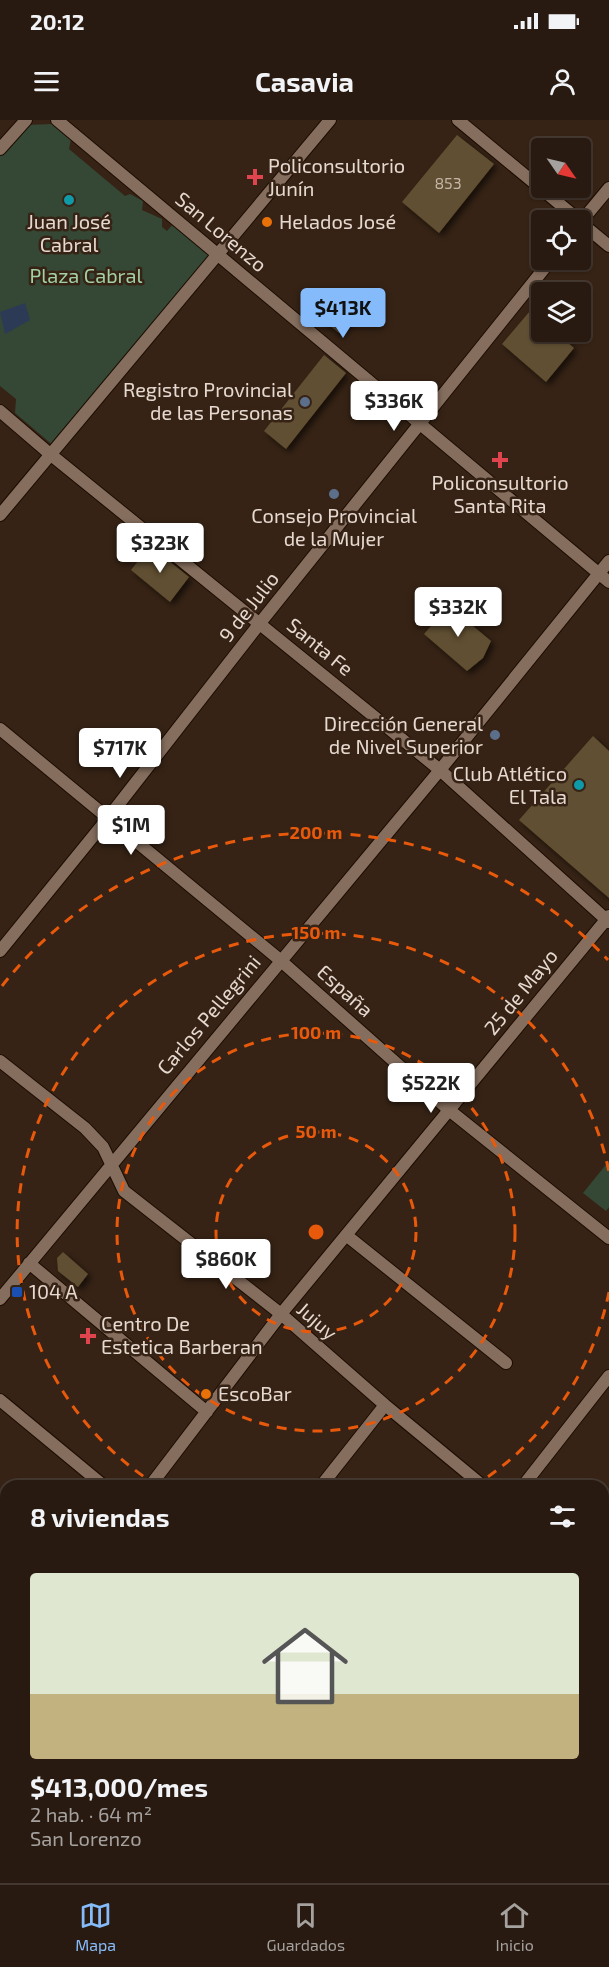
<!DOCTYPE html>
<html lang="es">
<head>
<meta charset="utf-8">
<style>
	body { margin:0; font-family:"Exo 2",sans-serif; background:#34271e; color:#f1f3f6; height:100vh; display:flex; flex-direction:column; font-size:22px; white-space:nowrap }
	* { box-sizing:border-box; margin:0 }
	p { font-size:20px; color:#a5a19f }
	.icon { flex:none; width:33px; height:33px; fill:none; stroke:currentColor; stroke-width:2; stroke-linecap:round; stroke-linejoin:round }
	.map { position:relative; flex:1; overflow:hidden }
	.details { position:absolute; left:0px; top:1360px; width:609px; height:404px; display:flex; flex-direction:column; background:#281a10; border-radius:18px 18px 0 0; box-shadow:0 2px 4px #0004,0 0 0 2px #443830 }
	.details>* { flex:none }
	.needle { width:39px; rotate:124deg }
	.controls { position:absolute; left:531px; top:18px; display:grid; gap:12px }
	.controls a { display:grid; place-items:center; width:60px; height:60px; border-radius:6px; background:#281a10; box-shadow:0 2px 4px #0004,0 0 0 2px #443830; font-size:30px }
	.price { position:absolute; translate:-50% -51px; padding:0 14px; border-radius:6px; background:#fff; color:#222; font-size:20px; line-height:39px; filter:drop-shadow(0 2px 3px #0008) }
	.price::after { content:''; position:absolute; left:50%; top:36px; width:18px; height:14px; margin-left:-9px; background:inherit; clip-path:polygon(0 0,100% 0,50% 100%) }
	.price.selected { background:#85bbfb; color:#111 }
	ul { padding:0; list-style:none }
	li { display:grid; align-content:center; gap:12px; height:318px; padding:0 30px }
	li span { display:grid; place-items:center; height:186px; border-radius:6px; color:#555 }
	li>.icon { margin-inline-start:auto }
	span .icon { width:108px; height:108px; fill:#fffc; stroke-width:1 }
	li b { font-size:26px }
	h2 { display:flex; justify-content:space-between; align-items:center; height:72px; padding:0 30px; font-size:26px }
	.status { display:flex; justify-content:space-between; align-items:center; height:42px; padding:0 30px; background:#281a10; direction:ltr }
	.status svg { height:16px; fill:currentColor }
	header { display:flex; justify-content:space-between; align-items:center; height:78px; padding:0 30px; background:#281a10; font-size:27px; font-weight:700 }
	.tab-bar { display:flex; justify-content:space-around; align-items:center; height:84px; border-top:2px solid #443830; background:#281a10; font-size:16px; color:#a5a19f }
	.tab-bar a { display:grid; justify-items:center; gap:3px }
	.tab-bar .selected { color:#85bbfb }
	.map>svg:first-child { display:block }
	.green { fill:#344835 }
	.water { fill:#2d3a55 }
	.building { fill:#614f30; filter:url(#shadow) }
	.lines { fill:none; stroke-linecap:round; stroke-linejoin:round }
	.street-casing { stroke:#1d0c01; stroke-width:14 }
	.primary-casing { stroke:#1d0c01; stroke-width:20 }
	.street { stroke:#856e5e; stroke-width:12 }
	.primary { stroke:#957b49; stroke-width:18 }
	.ring { fill:none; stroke:#e8590c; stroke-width:3; stroke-dasharray:10 8 }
	.health-dot { fill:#e0444e; stroke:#362315; stroke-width:2 }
	.culture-dot { fill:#0f9aa8; stroke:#362315; stroke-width:2 }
	.food-dot { fill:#e8710a; stroke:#362315; stroke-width:2 }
	.service-dot { fill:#5c6f8a; stroke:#362315; stroke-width:2 }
	.transit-dot { fill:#1a4fb4; stroke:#362315; stroke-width:2 }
	.labels { text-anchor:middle; stroke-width:5; stroke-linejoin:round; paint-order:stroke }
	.number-label { font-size:16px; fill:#c5b6a8 }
	.poi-label { font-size:20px; fill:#e6d9d0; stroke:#362315; text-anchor:start }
	.street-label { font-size:20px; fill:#e6d9d0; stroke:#362315 }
	.park-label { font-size:20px; fill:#a1d0a2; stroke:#362315 }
	.centre { fill:#e8590c; stroke:#362315; stroke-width:3 }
	.ring-label { font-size:18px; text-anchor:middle; font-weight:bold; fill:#e8590c; stroke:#362315; stroke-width:5; stroke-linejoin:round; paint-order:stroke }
</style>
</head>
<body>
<div class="status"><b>20:12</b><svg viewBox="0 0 49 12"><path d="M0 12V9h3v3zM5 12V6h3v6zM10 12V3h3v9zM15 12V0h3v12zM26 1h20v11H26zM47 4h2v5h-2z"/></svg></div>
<header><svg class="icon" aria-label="menu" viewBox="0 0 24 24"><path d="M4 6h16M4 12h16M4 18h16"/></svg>Casavia<svg class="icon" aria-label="person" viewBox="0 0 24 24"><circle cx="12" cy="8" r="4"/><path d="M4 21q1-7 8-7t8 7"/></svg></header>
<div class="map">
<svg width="609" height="1763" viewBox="0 0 609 1763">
	<defs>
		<filter id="shadow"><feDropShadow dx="3.5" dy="3.5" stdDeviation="3" flood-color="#0009"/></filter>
	</defs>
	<rect width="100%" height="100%" fill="#362315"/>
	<path class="green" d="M52,4L71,19L69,29L125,76L130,74L143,81L142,90L162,99V107L167,111L173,104L214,139L55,327L15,293L16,279L0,266V36L26,5Z
		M609,1041V1087L606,1091L583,1073Z"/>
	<path class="water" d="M25,183L30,200L5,214L0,192Z"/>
	<path class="building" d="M457,15L494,44L439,113L402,82Z
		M347,170L363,182L339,213L323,200Z
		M530,191L542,200V212H555L574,228L546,262L502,224Z
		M324,235L346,253L286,329L264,311Z
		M150,426L189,457L170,482L131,450Z
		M448,485L491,521L483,538L467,551L424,514L431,506L430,500L435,493L444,491Z
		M593,616L609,631V778L519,700Z
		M63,1132L88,1154L78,1167L58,1151L57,1138Z"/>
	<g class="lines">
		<g class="street-casing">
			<path id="street" d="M57,0L609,462
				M458,0L579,100
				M0,29L26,0
				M580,102L609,126
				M580,103L609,68
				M0,291L50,334L440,650L609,802
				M0,395L330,0
				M0,609L280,840L449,990L609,1118
				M0,831L108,698L260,503L551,140
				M0,941L85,1008L103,1027L124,1071L281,1194L385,1285L483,1366
				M346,1115L506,1243
				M29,1143L207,1292
				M0,1179L440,650L609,441
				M0,1280L104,1366
				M150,1366L281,1194L609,796
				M321,1366L385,1285
				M523,1366L609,1256
				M603,1456L609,1461
				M603,1582L609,1574
				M0,1593L6,1586
				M0,1628L6,1634
				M126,1758L131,1763
				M576,1758L583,1763
				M473,1763L477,1758"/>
		</g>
		<g class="primary-casing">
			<path id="primary" d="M603,1537L609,1535
				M603,1562L609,1560
				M0,1722L6,1721
				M0,1747L6,1746"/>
		</g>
		<use href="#street" class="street"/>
		<use href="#primary" class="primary"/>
	</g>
	<g class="ring">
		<circle cx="316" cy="1112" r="100"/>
		<circle cx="316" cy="1112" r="199"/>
		<path d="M609 1172A299 299 0 0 1 474 1366M158 1366A299 299 0 1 1 609 1052"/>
		<path d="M2 866A399 399 0 0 1 608 840"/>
	</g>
	<g class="health-dot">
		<path d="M252 48h6v6h6v6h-6v6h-6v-6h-6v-6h6z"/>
		<path d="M497 331h6v6h6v6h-6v6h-6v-6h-6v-6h6z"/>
		<path d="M85 1207h6v6h6v6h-6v6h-6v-6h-6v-6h6z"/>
	</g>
	<g class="culture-dot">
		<circle cx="69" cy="80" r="6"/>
		<circle cx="579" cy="665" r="6"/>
	</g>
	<g class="food-dot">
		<circle cx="267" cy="102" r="6"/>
		<circle cx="206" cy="1274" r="6"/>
	</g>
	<g class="service-dot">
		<circle cx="305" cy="282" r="6"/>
		<circle cx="334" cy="374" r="6"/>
		<circle cx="495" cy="615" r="6"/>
	</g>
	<rect class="transit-dot" x="11" y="1166" width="12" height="12" rx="3"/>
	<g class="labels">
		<g class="number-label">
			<text x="448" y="69">853</text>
		</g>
		<g class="poi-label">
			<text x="268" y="53">Policonsultorio<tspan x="268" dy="23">Junín</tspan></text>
			<text x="69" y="109" text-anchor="middle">Juan José<tspan x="69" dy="23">Cabral</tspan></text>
			<text x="279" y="109">Helados José</text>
			<text x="293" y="277" text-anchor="end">Registro Provincial<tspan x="293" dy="23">de las Personas</tspan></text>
			<text x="500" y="370" text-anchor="middle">Policonsultorio<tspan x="500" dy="23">Santa Rita</tspan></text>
			<text x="334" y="403" text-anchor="middle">Consejo Provincial<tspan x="334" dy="23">de la Mujer</tspan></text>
			<text x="483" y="611" text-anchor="end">Dirección General<tspan x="483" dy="23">de Nivel Superior</tspan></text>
			<text x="567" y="661" text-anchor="end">Club Atlético<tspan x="567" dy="23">El Tala</tspan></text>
			<text x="29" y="1179">104 A</text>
			<text x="101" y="1211">Centro De<tspan x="101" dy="23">Estetica Barberan</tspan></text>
			<text x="218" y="1281">EscoBar</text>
		</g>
		<g class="street-label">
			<text transform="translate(221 112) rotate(40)" y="7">San Lorenzo</text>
			<text transform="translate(249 487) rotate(-52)" y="7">9 de Julio</text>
			<text transform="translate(320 527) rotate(39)" y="7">Santa Fe</text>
			<text transform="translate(345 871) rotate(42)" y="7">España</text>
			<text transform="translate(521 872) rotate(-51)" y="7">25 de Mayo</text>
			<text transform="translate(209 895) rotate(-50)" y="7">Carlos Pellegrini</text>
			<text transform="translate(317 1201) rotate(41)" y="7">Jujuy</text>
		</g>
		<g class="park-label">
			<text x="86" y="163">Plaza Cabral</text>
		</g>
	</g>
	<circle cx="316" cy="1112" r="9" class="centre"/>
	<g class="ring-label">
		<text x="316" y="719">200 m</text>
		<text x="316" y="819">150 m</text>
		<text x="316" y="919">100 m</text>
		<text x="316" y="1018">50 m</text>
	</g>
</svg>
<div class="controls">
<a><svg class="needle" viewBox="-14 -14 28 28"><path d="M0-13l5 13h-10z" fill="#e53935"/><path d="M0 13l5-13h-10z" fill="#a5a19f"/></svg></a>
<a><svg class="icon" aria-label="locate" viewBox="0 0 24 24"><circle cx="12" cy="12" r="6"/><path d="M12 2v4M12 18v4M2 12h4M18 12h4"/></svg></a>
<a><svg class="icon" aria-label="layers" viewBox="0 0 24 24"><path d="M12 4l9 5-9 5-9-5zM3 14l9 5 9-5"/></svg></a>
</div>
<b class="price selected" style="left:343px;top:219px">$413K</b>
<b class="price" style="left:394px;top:312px">$336K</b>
<b class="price" style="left:160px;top:454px">$323K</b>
<b class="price" style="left:458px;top:518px">$332K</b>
<b class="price" style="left:120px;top:659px">$717K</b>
<b class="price" style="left:131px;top:736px">$1M</b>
<b class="price" style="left:431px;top:994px">$522K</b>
<b class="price" style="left:226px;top:1170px">$860K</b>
<section class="details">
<h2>8 viviendas<svg class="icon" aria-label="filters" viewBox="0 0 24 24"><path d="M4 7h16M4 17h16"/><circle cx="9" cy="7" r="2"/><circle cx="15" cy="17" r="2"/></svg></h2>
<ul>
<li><span style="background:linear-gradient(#dfe7d0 65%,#c2b280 0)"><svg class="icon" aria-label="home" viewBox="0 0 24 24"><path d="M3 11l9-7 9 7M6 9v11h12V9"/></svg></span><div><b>$413,000/mes</b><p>2 hab. · 64 m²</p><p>San Lorenzo</p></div></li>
</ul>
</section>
</div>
<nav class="tab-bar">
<a class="selected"><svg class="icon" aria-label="map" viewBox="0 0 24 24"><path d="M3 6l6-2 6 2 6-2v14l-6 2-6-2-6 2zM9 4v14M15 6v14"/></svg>Mapa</a>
<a><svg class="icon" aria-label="saved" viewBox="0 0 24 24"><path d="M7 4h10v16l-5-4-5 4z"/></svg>Guardados</a>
<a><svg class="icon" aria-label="home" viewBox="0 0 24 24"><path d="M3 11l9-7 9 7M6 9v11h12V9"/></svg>Inicio</a>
</nav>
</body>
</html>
